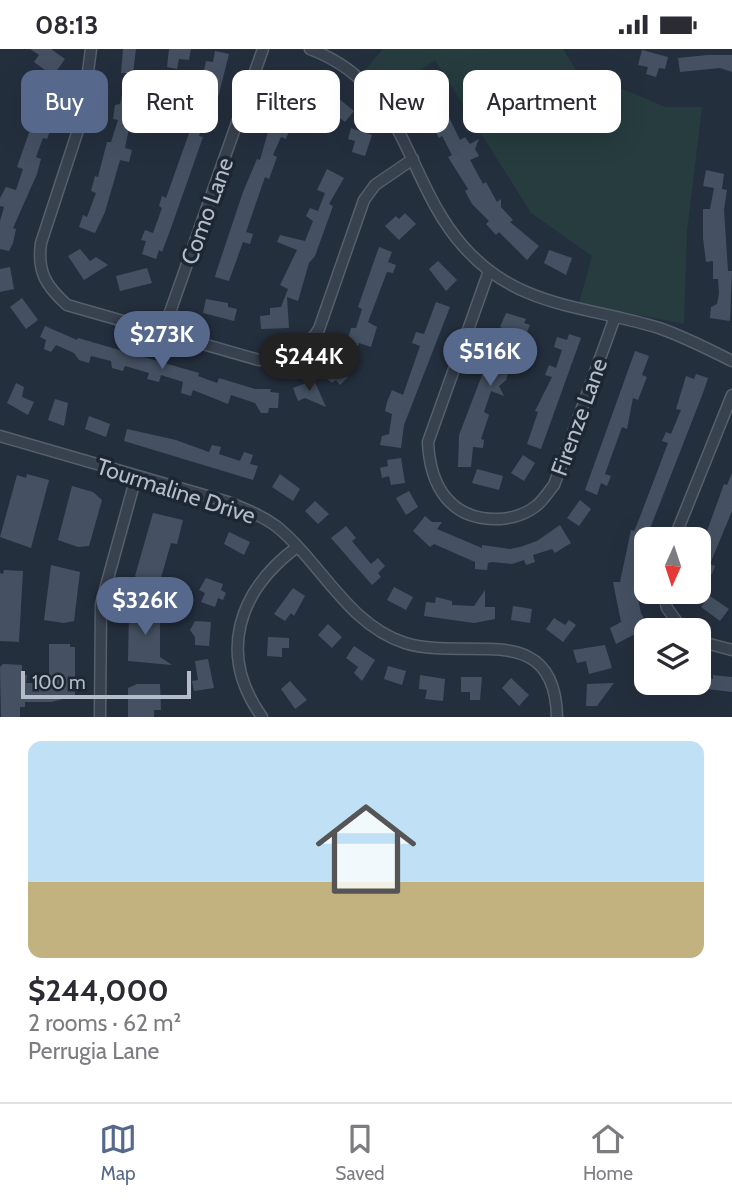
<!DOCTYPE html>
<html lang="en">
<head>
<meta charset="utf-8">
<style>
	body { margin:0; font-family:Cabin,sans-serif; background:#f7f7f7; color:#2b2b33; height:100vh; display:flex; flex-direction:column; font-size:26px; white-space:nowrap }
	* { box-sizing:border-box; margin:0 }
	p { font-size:23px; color:#7c7c81 }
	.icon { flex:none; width:38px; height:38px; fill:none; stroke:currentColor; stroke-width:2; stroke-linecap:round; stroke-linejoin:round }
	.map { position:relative; height:668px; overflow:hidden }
	.side { display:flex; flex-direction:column; background:#fff; flex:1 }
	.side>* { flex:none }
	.hud { position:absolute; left:21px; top:21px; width:691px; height:63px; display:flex; gap:14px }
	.needle { width:46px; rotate:183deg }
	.controls { position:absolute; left:634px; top:478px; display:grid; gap:14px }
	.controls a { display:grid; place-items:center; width:77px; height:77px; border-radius:14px; background:#fff; box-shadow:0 7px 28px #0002; font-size:35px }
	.scale { position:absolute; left:21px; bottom:18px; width:170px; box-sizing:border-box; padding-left:7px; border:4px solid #b4bcc9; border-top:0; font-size:19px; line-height:24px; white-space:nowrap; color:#b4bcc9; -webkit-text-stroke:5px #1d2633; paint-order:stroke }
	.price { position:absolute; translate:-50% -60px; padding:0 16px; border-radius:24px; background:#56698c; color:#fff; font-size:23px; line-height:46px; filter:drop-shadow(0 2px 4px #0008) }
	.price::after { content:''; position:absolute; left:50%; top:42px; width:21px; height:16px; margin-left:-10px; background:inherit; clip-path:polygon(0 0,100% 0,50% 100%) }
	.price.active { background:#222; color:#fff }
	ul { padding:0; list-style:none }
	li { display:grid; align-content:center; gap:14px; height:371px; padding:0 28px }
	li+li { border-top:2px solid #e1e1e2 }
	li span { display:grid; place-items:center; height:217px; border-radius:14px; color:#555 }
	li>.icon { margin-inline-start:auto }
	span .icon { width:126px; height:126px; fill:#fffc; stroke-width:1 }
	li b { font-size:30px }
	.tag { padding:0 24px; border-radius:14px; background:#fff; box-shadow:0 7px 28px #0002; font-size:24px; line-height:63px }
	.tag.active { background:#56698c; color:#fff }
	.status { display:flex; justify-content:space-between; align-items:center; height:49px; padding:0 35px; background:#fff; direction:ltr }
	.status svg { height:19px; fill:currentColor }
	.menu { display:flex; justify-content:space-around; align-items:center; height:98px; border-top:2px solid #e1e1e2; background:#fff; font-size:19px; color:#7c7c81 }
	.menu a { display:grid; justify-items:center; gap:4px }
	.menu .active { color:#56698c }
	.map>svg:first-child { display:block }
	.green { fill:#263c3f }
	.building { fill:#455162 }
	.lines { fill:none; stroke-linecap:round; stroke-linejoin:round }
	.minor-casing { stroke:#565f6c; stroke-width:13 }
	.minor { stroke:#38414e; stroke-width:10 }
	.labels { text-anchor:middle; stroke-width:7; stroke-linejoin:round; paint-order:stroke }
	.street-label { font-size:23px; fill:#b4bcc9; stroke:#1d2633 }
</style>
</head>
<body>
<div class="status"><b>08:13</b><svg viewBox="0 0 49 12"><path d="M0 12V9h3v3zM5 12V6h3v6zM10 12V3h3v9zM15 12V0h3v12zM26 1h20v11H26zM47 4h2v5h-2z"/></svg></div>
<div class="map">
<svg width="732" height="668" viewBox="0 0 732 668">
	<rect width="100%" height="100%" fill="#242f3e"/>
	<path class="green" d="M383,0H563L576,21L666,58H702L687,183L684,275L579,254L592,207L531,164L435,11L388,45L364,22Z"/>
	<path class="building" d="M30,0H51L65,10L53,27L34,13L39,6Z
		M123,0H136L133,24H121Z
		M169,0H191L189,11L179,10L177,20L167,18Z
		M642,1L668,8L665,20L659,19L656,28L646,25L648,18L638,16Z
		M215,2L229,5L219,45L212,64H207L199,87L203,88L171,179L162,203L159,201L156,210L142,205L146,192L141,191L145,181L153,184L162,159L159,157L162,147L166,149L194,70L192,69L198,45L206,47L211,23L204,21L206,12L213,13Z
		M707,6H732V23L720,19L680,23L678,9Z
		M424,25L436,43L431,47L440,60L444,58L460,91L465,88L470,95L479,90L475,100L479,107L470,111L483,135L486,133L497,153L501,150V158L513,171L510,173L539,197L527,211L499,183L496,186L486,175L489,172L472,155L465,142L468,140L448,108L452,106L442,87L439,89L435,81L438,79L425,54L422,56L414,44L417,42L411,33Z
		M299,27L300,30L308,28L312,42L289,47L285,30Z
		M42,35L60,37L53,73L47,90L43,89L36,108L41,110L37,125L13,179L16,180L13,194L9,202L0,200V172L4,158L0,157V149L6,138L16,141L23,120L17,118L30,81L24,79L27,69L38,73L41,47L34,46L35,37L41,38Z
		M333,45L354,62L345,73L328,60L330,57L325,53Z
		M122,46L159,50L156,63L140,60L138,70L131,69L125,99L132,101L129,113L120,111L105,163L95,184L79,178L83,166L87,168L96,144L91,142L95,127L98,128L107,93H111L118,71L113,70L115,56L120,55Z
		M273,65L286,69L283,78L290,80L286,90L281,88L273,106L277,108L269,130L265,128L246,183L253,185L250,195L243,193L229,232L215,228L216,224L243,143L257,110L260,111Z
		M351,79L372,86L365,107L352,103L355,92L348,90Z
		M327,120L344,129L329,155L333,157L315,207L309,214L298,252L287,248L289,279L261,280L260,267L270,266V259L281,258L288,240L280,236L297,201L277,193L280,186L305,192L313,172L306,167L310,159L318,162L325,144L317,141Z
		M706,121L724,125L722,140L727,141L724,161L728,222H732L730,272L710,269L711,258L717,255L719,245L718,230H713V212L706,213L703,189V160H710L714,139L703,137Z
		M405,164L416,175L399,191L385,177L396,167L399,170Z
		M379,198L392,203L388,213L396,216L393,224L387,223L368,273L377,278L371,298L359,294L358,297L347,293L351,279H356L362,260L358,258Z
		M80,200L90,212L96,208L108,216L84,231L68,207Z
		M549,201L572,209L566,226L544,214Z
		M438,212L457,231L446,242L429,220Z
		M10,218L14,240L0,243V220Z
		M147,219L152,234L120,242L116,227Z
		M22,249L38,271L26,280L10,258Z
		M206,250L228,254V258L237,260L234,272L203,264Z
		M436,253L450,258L404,376L401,399L380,396L382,387L389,385L392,365L385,362L387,353L392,341L403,346L420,297L412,294L416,283L424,285Z
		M506,264L526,270L524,274L530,276L518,304L521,305L517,316L510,318L506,331L499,337L504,347L491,342L484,363L489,366L481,390L484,391L483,399L473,398L471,418H458L459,386L494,295L513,302L507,287L509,282L500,278Z
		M45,277L77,291L78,289L199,324L198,327L217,334L219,329L255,340H271L270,343L279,344L278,359H269L268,364H261L255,354L231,346L228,355L193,341L191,347L181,344L183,333L161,326L159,333L147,330L149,324L125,317L123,322L112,319L111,312L91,307L89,314L79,311L74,304L56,296L51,303L44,300L46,291L40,288Z
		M569,285L581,289L541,400L527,395L538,363L535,362L552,328L545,326L549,316L556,319L562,301L554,298L557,288L567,291Z
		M635,302L649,307L642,326L647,328L638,351L633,349L627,380L622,378L605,425L611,427L607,437L601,434L597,446L585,441Z
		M340,306L349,314L342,321L348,328L340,336L336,331L332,334L322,325Z
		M696,325L708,329L703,344L646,490L635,534L641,564L650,581H646V591L639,594L635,585L616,595L610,579L621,573L613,533H620L631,481L634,482L638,473L668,394L662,392L666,383L671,385L681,361L676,360L686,327L694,330Z
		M314,331L326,358L305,349L298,352L293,339Z
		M16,334L24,338L22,348L34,353L28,366L7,354Z
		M55,350L68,354L64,377L48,371Z
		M89,367L110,375L106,388L85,380Z
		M127,380L176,391L209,403L212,396L221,398L219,405L240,412L244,403L253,406L250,415L258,417L253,431L124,392Z
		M523,406L535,414L524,432L511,424Z
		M401,409L405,434L391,436L389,427L382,429L380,419L388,417L387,411Z
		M477,420L503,427L499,441L472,434Z
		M732,424V462L710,515L715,517L712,525L708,524L701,550H698V507L724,435L727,436Z
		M27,425L49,431L31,499L0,488L17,426L26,429Z
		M280,425L300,440L293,452L272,438Z
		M72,437L93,443L102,451L89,497L78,498L58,491Z
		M409,442L418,458L406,466L396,449Z
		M580,451L591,460L579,477L567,469Z
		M315,452L329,465L318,475L305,462Z
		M153,464L183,471L177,495L171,494L158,539L142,534L135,527Z
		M425,467L432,473H442L437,480L482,499V496L510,500L520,498L537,492L560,476L571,494L555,504L552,500L533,506L535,513L526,516L524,511L512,515L492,513L488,514L487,521L475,520V513L434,495L430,498L413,482Z
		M346,477L356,489L352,492L371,515L378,509L385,517L378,524L381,528L372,536L331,489Z
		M229,483L250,493L244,506L224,495Z
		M51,516L80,523L74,572L64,574L44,571Z
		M4,521L23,522L19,593L0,592V524L3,525Z
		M206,529L223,535L221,541L226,544L223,551L218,549L215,558L201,553L205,544L199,541Z
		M394,538L413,548L406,561L387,551Z
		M293,539L305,547L294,567L291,564L285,572L274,565Z
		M485,541V558H495V570L474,574L424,567L426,553L435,554L436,548L452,552V556L474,557Z
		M710,547L729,560L720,572L701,558Z
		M513,557L532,560L530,574L511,571Z
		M139,559L160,561V608L172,616L128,612L129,561Z
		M554,569L565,576L569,571L576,576L563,593L546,580Z
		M195,572L211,573L209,597L195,596V588L190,581Z
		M328,575L342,588L332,599L318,586Z
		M268,588L289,589V599H282V608L267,607Z
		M49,595H70V598H75V647L51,653H25V658H20V668H1L0,618L3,615L22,616V626H27L26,634H49Z
		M605,596L612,619L589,625L586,612L577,614L573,601Z
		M354,597L375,611L362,632L354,624L358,618L346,609Z
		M208,610L214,639L194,642L192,632L198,631L195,612Z
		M388,617L406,622L402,636L384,630Z
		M698,624L713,630V626L732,628V643L698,639Z
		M420,626L445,630L443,652L425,650L427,641L419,640Z
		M461,628H482L480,651H470V643H461Z
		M511,629L529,646L519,657L502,639Z
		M290,632L307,651L295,660L281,640Z
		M614,634L597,657H586L587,635Z
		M137,635H160L161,661H154V668H128V639Z"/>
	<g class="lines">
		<g class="minor-casing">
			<path id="minor" d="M91,0L82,69L41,194C37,223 46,237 67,256L259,311C288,311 303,305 319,280L364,151L375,136L413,110
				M310,0C408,37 404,130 463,197C518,260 585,256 659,279C685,288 708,300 732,312
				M489,222L428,393C430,437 450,472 500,470C513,469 526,465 536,457C543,452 548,443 554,436L615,268
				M163,283L263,0
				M0,387L228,453C245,460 261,466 276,477C321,513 347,575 405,594C467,613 555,569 557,668
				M674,490L732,346
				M663,542L667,559L683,581
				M698,592L732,601
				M100,668L101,555L136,428
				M262,668C217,605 238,542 297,498"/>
		</g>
		<use href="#minor" class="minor"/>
	</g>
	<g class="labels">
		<g class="street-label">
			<text transform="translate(207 162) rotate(-70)" y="8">Como Lane</text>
			<text transform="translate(579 368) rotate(-70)" y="8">Firenze Lane</text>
			<text transform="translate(176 442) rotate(18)" y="8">Tourmaline Drive</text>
		</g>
	</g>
</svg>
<div class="controls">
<a><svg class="needle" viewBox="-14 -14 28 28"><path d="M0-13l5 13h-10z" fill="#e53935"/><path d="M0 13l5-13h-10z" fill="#7c7c81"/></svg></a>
<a><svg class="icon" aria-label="layers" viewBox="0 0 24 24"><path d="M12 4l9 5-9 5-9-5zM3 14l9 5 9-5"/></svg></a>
</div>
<div class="scale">100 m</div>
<b class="price" style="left:162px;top:322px">$273K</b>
<b class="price" style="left:490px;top:339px">$516K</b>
<b class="price active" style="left:309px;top:344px">$244K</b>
<b class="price" style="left:145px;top:588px">$326K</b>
<div class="hud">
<a class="tag active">Buy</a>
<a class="tag">Rent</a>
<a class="tag">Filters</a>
<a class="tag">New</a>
<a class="tag">Apartment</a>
</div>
</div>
<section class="side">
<ul>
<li><span style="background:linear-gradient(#bfe0f5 65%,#c2b280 0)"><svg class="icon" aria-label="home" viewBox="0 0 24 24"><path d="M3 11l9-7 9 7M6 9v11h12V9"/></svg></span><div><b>$244,000</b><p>2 rooms · 62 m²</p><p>Perrugia Lane</p></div></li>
</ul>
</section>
<nav class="menu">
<a class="active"><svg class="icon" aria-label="map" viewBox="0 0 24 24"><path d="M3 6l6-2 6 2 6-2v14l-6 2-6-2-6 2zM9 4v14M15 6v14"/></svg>Map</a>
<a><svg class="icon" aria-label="saved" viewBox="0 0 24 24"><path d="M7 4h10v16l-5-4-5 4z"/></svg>Saved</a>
<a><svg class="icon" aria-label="home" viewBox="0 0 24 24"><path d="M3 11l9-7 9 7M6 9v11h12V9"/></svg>Home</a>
</nav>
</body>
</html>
